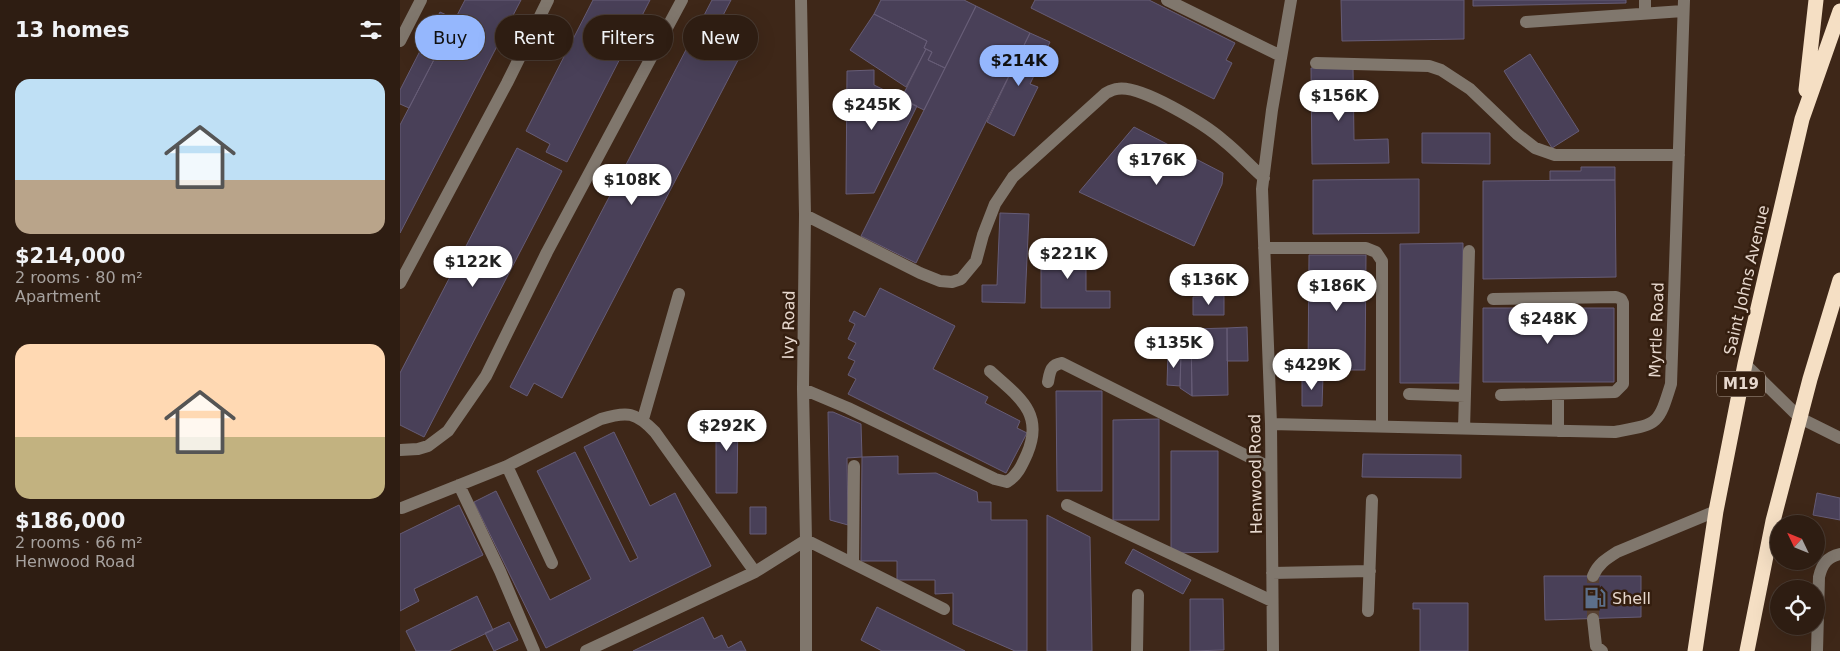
<!DOCTYPE html>
<html lang="en">
<head>
<meta charset="utf-8">
<style>
	body { margin:0; font-family:"DejaVu Sans",sans-serif; background:#3a2a20; color:#f1f3f6; height:100vh; display:flex; flex-direction:column; font-size:19px; white-space:nowrap }
	* { box-sizing:border-box; margin:0 }
	p { font-size:16px; color:#a7a29f }
	.icon { flex:none; width:28px; height:28px; fill:none; stroke:currentColor; stroke-width:2; stroke-linecap:round; stroke-linejoin:round }
	.map { position:relative; flex:1; overflow:hidden }
	.drawer { display:flex; flex-direction:column; background:#2e1d12; width:400px }
	.drawer>* { flex:none }
	.banner { position:absolute; left:15px; top:15px; width:475px; height:45px; display:flex; gap:10px }
	.needle { width:32px; rotate:313deg }
	.tools { position:absolute; left:1370px; top:515px; display:grid; gap:10px }
	.tools a { display:grid; place-items:center; width:55px; height:55px; border-radius:50%; background:#2e1d12; box-shadow:0 5px 20px #0002,0 0 0 1px #493b32; font-size:25px }
	.price { position:absolute; translate:-50% -42px; padding:0 11px; border-radius:18px; background:#fff; color:#222; font-size:16px; line-height:32px; filter:drop-shadow(0 1px 2px #0008) }
	.price::after { content:''; position:absolute; left:50%; top:30px; width:15px; height:11px; margin-left:-8px; background:inherit; clip-path:polygon(0 0,100% 0,50% 100%) }
	.price.selected { background:#95b7fd; color:#111 }
	ul { padding:0; list-style:none }
	li { display:grid; align-content:center; gap:10px; height:265px; padding:0 15px }
	li span { display:grid; place-items:center; height:155px; border-radius:15px; color:#555 }
	li>.icon { margin-inline-start:auto }
	span .icon { width:90px; height:90px; fill:#fffc; stroke-width:1 }
	li b { font-size:21px }
	h2 { display:flex; justify-content:space-between; align-items:center; height:60px; padding:0 15px; font-size:21px }
	.pill { padding:0 18px; border-radius:22px; background:#2e1d12; box-shadow:0 5px 20px #0002,0 0 0 1px #493b32; font-size:18px; line-height:45px }
	.pill.selected { background:#95b7fd; color:#111 }
	main { display:flex; flex:1; min-height:0 }
	.map>svg:first-child { display:block }
	.building { fill:#494058; stroke:#665c76 }
	.lines { fill:none; stroke-linecap:round; stroke-linejoin:round }
	.minor-tunnel { stroke:#574133; stroke-width:12; stroke-dasharray:12 6; stroke-linecap:butt }
	.minor { stroke:#80776d; stroke-width:12 }
	.highway { stroke:#f5dfc4; stroke-width:15 }
	.labels { text-anchor:middle; stroke-width:5; stroke-linejoin:round; paint-order:stroke }
	.shield { fill:#341e0f; stroke:#b1a094; stroke-width:1 }
	.shield-label { font-size:15px; font-weight:bold; fill:#e6d7cd }
	.street-label { font-size:16px; fill:#e6d7cd; stroke:#341e0f }
	.poi-label { font-size:16px; fill:#e6d7cd; stroke:#341e0f; text-anchor:start }
</style>
</head>
<body>
<main>
<section class="drawer">
<h2>13 homes<svg class="icon" aria-label="filters" viewBox="0 0 24 24"><path d="M4 7h16M4 17h16"/><circle cx="9" cy="7" r="2"/><circle cx="15" cy="17" r="2"/></svg></h2>
<ul>
<li><span style="background:linear-gradient(#bfe0f5 65%,#b9a48a 0)"><svg class="icon" aria-label="home" viewBox="0 0 24 24"><path d="M3 11l9-7 9 7M6 9v11h12V9"/></svg></span><div><b>$214,000</b><p>2 rooms · 80 m²</p><p>Apartment</p></div></li>
<li><span style="background:linear-gradient(#ffd9b3 60%,#c2b280 0)"><svg class="icon" aria-label="home" viewBox="0 0 24 24"><path d="M3 11l9-7 9 7M6 9v11h12V9"/></svg></span><div><b>$186,000</b><p>2 rooms · 66 m²</p><p>Henwood Road</p></div></li>
</ul>
</section>
<div class="map">
<svg width="1440" height="651" viewBox="0 0 1440 651">
	<rect width="100%" height="100%" fill="#3e2718"/>
	<path class="building" d="M65,0H121L0,233V125Z
		M193,0H250L167,162L146,152L150,144L126,131Z
		M312,0H331L318,25L348,41L162,398L134,383L127,396L110,387Z
		M481,0H564L576,6L545,68L528,60L532,52L524,48L527,41L474,14Z
		M635,0H749L835,43L826,60L832,63L814,99L631,8Z
		M941,0H1064V39L942,41Z
		M1073,0H1226V3L1073,6Z
		M576,6L630,33L516,263L461,236Z
		M40,12L55,19L9,108L0,104V90Z
		M474,14L527,41L524,48L526,49L506,87L450,50Z
		M630,33L650,42L630,84L638,87L614,136L587,122Z
		M526,49L532,52L528,60L545,68L524,110L501,99Z
		M1130,54L1179,131L1152,148L1104,71Z
		M911,68H953L954,140L988,139L989,163L912,164Z
		M474,70V85L517,106L474,193L446,194L447,71Z
		M734,127L823,173L822,184L794,246L679,192Z
		M1022,133H1090V164L1022,163Z
		M117,148L162,171L24,437L0,425V373Z
		M1181,167H1215V180H1150V171H1181Z
		M1019,179V233L913,234V180Z
		M1215,180L1216,277L1083,279V181Z
		M600,213L629,214L625,303L582,302V285H597Z
		M1063,243L1064,383H1000V244Z
		M686,246V291H710V308H641V247Z
		M909,255H966L965,370H908Z
		M480,288L555,326L533,369L588,397L585,403L620,421L617,428L627,433L606,473L448,394L456,379L448,375L455,361L448,358L456,343L448,339L455,324L449,321L454,311L465,317Z
		M824,296V315H793V297Z
		M1083,308H1214V382H1083Z
		M847,327L848,361H827V328Z
		M827,328L828,395L792,396L791,329Z
		M791,333L792,396L780,388L781,352H777L776,334Z
		M768,352H781L780,386L767,385Z
		M902,375L923,376L922,406H902Z
		M656,391H702V491H657Z
		M316,411H338L337,493H316Z
		M428,412H433L461,424L462,457L447,458L448,525L430,520Z
		M759,419V520H713V420Z
		M214,432L250,506L275,493L311,566L146,648L74,502L96,491L150,600L191,579L137,471L175,452L230,562L238,558L184,447Z
		M771,451H818V552L771,553Z
		M963,454L1061,455V478L962,477Z
		M498,456V474L536,473L577,492L578,502H591V520H627V651H615L553,624V593L535,594V580H497V561H461L462,457Z
		M1417,493L1440,498V520L1413,515Z
		M59,505L83,555L14,589L19,601L0,611V534Z
		M350,507H366V534H350Z
		M647,515L690,537L692,651H647Z
		M733,549L791,580L783,594L725,563Z
		M1144,576H1241V617L1145,620Z
		M77,596L93,630L49,651H16L6,631Z
		M790,599H823L824,650L790,651Z
		M1013,603H1068V651H1020V609H1013Z
		M477,607L565,651H482L461,640Z
		M303,617L314,639L322,635L328,648L341,641L346,651H233Z
		M109,622L118,640L94,651L85,633Z"/>
	<g class="lines">
		<path class="minor-tunnel" d="M1193,619V576"/>
		<path class="minor" d="M401,0L405,215L403,389L406,540V651
			M767,0L881,56
			M1245,13V0
			M1126,22L1283,11
			M0,41L21,0
			M916,63L1029,66L1041,70L1070,89L1117,134L1135,148L1155,155H1279
			M405,215L520,273L540,281L552,282L561,279L576,261L583,235L595,204L613,177L706,93C710,91 714,89 717,89C740,84 806,125 824,141C838,152 850,166 864,178
			M864,248H966L976,252L982,261V427
			M0,283L107,83L148,0
			M1093,299L1216,297L1221,299L1223,303V384L1215,392L1101,395
			M1345,364L1400,418L1440,438
			M648,382C650,372 650,365 662,363L871,468
			M403,389L448,408L595,479L607,482C618,475 622,465 627,454C645,412 617,396 590,371
			M1009,394L1065,396
			M1158,394V431
			M243,419L279,294
			M871,424L1215,432C1258,424 1258,426 1271,384L1284,0
			M1064,429L1069,251
			M0,450L18,449L28,446L48,431L86,376L147,252L282,0
			M107,466L152,563
			M59,485L100,571L134,651
			M667,505L872,601
			M2,508L107,466L201,419C227,411 236,412 255,432L355,572
			M453,563L454,466
			M872,573L970,571
			M1193,576C1198,564 1206,559 1217,552L1316,511
			M968,611L972,500
			M1193,619L1196,646L1202,651
			M186,651L355,572L406,540L544,609
			M737,651L738,595
			M873,651L871,424L862,189L872,110L891,0
			M1417,651L1419,577C1422,564 1427,557 1440,554"/>
		<path class="highway" d="M1406,90L1416,0
			M1295,651L1316,511L1345,364L1402,119L1440,11
			M1347,651L1373,521L1410,379L1440,280"/>
	</g>
	<defs>
		<g id="fuel-bare" transform="scale(1.725)"><path d="M-5.5-6h7V0h2V4h1.3V-2.5L3-4.5l.8-.8L6-3V5H2.5V1h-1V6h-7ZM-4.2-4.7v3.2H.2V-4.7Z" fill="#5c6f8a" stroke="#341e0f" stroke-width="2.5" paint-order="stroke"/></g>
	</defs>
	<g fill-rule="evenodd">
		<use href="#fuel-bare" x="1195" y="598"/>
	</g>
	<g class="labels">
		<rect class="shield" x="1317" y="371.5" width="48" height="25" rx="4"/>
		<g class="shield-label">
			<text x="1341" y="389">M19</text>
		</g>
		<g class="street-label">
			<text transform="translate(1346 280) rotate(-77)" y="6">Saint Johns Avenue</text>
			<text transform="translate(388 325) rotate(-89)" y="6">Ivy Road</text>
			<text transform="translate(1256 330) rotate(-88)" y="6">Myrtle Road</text>
			<text transform="translate(855 474) rotate(-91)" y="6">Henwood Road</text>
		</g>
		<g class="poi-label">
			<text x="1212" y="604">Shell</text>
		</g>
	</g>
</svg>
<div class="tools">
<a><svg class="needle" viewBox="-14 -14 28 28"><path d="M0-13l5 13h-10z" fill="#e53935"/><path d="M0 13l5-13h-10z" fill="#a7a29f"/></svg></a>
<a><svg class="icon" aria-label="locate" viewBox="0 0 24 24"><circle cx="12" cy="12" r="6"/><path d="M12 2v4M12 18v4M2 12h4M18 12h4"/></svg></a>
</div>
<b class="price selected" style="left:619px;top:87px">$214K</b>
<b class="price" style="left:939px;top:122px">$156K</b>
<b class="price" style="left:472px;top:131px">$245K</b>
<b class="price" style="left:757px;top:186px">$176K</b>
<b class="price" style="left:232px;top:206px">$108K</b>
<b class="price" style="left:668px;top:280px">$221K</b>
<b class="price" style="left:73px;top:288px">$122K</b>
<b class="price" style="left:809px;top:306px">$136K</b>
<b class="price" style="left:937px;top:312px">$186K</b>
<b class="price" style="left:1148px;top:345px">$248K</b>
<b class="price" style="left:774px;top:369px">$135K</b>
<b class="price" style="left:912px;top:391px">$429K</b>
<b class="price" style="left:327px;top:452px">$292K</b>
<div class="banner">
<a class="pill selected">Buy</a>
<a class="pill">Rent</a>
<a class="pill">Filters</a>
<a class="pill">New</a>
</div>
</div>
</main>
</body>
</html>
